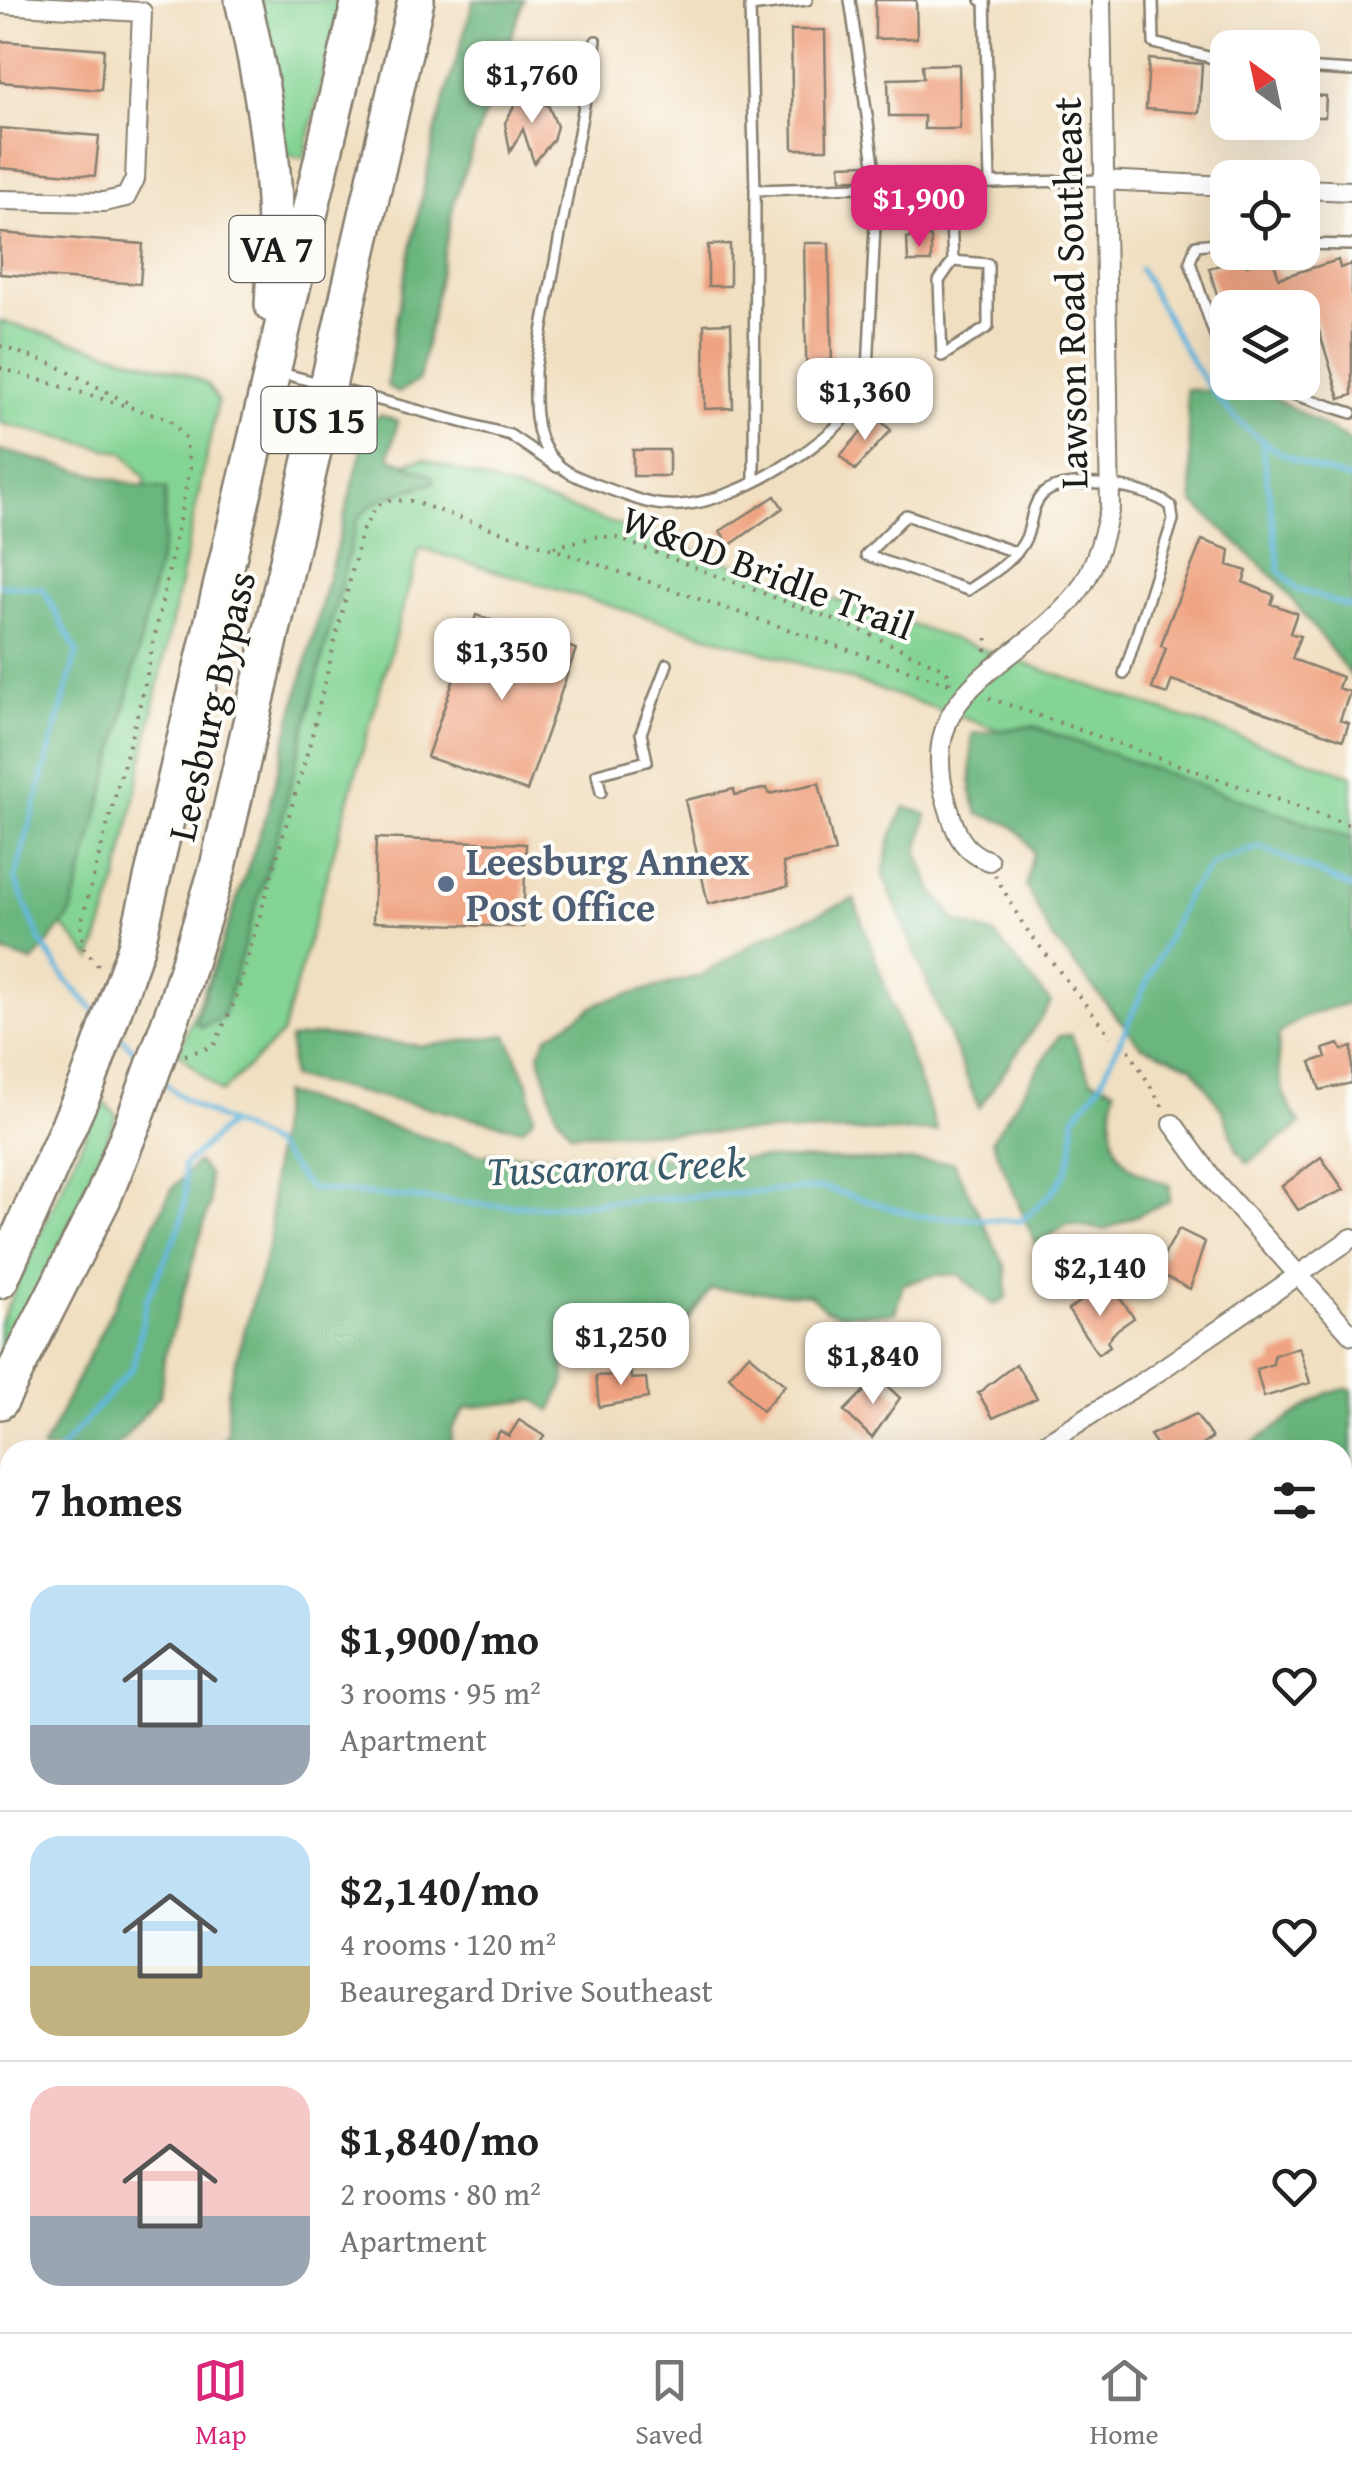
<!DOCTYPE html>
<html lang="en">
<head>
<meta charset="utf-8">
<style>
	body { margin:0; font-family:"Gentium Book Plus",serif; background:#f6f6f6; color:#222; height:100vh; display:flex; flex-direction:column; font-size:38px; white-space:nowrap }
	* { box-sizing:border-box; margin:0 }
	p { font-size:32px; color:#767676 }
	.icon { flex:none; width:55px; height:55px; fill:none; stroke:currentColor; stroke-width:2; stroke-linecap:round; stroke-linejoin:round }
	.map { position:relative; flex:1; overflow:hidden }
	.side { position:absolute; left:0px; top:1440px; width:1352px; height:892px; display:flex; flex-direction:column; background:#fff; border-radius:30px 30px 0 0; box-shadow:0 10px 40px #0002 }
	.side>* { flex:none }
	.needle { width:65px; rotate:327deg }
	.fabs { position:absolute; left:1210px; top:30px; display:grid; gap:20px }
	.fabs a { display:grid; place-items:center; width:110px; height:110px; border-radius:20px; background:#fff; box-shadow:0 10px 40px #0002; font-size:50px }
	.price { position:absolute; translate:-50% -85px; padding:0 22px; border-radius:20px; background:#fff; color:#222; font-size:32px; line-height:65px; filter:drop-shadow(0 2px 5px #0008) }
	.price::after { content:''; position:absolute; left:50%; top:60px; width:30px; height:22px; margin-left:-15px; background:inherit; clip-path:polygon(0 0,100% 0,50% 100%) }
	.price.current { background:#db2777; color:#fff }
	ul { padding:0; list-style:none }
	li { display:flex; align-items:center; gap:30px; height:250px; padding:0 30px }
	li+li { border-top:2px solid #e0e0e0 }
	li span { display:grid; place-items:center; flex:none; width:280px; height:200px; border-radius:30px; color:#555 }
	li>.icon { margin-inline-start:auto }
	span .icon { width:120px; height:120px; fill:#fffc; stroke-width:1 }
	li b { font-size:42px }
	h2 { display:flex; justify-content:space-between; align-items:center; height:120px; padding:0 30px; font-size:42px }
	.menu { display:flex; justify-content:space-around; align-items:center; height:140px; border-top:2px solid #e0e0e0; background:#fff; font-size:28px; color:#767676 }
	.menu a { display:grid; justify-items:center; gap:5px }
	.menu .current { color:#db2777 }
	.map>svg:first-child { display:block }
	.green { fill:#84d494; stroke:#507858; stroke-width:2.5 }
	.forest { fill:#6bb67e; stroke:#44694d; stroke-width:2.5 }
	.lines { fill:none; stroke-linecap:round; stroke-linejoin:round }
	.stream { stroke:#62b7df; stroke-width:5 }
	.building { fill:#efa381 }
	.service-casing { stroke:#867e6e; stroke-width:14 }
	.minor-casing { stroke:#867e6e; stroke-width:22 }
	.secondary-casing { stroke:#867e6e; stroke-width:32 }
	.motorway-casing { stroke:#867e6e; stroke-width:40 }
	.path { stroke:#867e6e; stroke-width:4; stroke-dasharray:2.5 8; stroke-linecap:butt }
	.service { stroke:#fff; stroke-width:9 }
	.minor { stroke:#fff; stroke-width:18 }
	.secondary { stroke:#fff; stroke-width:28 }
	.motorway { stroke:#fff; stroke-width:35 }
	.motorway-bridge-casing { stroke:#867e6e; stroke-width:40; stroke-linecap:butt }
	.motorway-bridge { stroke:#fff; stroke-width:35 }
	.service-dot { fill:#5c6f8a; stroke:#fdfcf7; stroke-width:4 }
	.labels { text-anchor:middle; stroke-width:8; stroke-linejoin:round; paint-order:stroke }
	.shield { fill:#fdfcf7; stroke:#605f5e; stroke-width:2.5 }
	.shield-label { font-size:38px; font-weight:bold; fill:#1c1c1c }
	.street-label { font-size:40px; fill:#1c1c1c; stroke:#fdfcf7 }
	.service-label { font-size:40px; font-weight:bold; fill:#4e5e75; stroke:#fdfcf7; text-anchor:start }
	.water-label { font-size:42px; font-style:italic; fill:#385a6a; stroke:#fdfcf7 }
</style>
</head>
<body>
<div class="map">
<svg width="1352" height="2332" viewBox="0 0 1352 2332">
	<rect width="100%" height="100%" fill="#fdfcf7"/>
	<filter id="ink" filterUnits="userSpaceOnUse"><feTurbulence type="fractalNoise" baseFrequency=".01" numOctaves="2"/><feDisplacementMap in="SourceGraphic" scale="20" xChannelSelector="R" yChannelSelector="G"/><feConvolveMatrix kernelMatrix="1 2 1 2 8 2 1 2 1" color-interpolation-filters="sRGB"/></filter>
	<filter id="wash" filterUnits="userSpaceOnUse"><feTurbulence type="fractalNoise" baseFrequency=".0048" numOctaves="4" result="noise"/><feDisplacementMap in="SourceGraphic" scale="40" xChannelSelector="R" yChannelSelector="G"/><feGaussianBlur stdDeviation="2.25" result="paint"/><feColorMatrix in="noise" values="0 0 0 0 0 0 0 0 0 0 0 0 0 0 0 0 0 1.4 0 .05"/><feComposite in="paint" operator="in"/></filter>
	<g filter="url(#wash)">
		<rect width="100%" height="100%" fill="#f1dfc1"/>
		<path class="green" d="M257,0H341L304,158L281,154Z
			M0,321L184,373L207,384L218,401L118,879L92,959L40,900L147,500L145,478L124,453L0,423Z
			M424,459L1352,775V849L822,670L420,548L282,1034L221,1093L178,1052L262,850L352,502L393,465Z
			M101,1100L117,1115L58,1252L0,1368V1323Z"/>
		<path class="forest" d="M474,0H524L454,202L419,380L398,393L387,386L394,330L436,129Z
			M1186,389L1269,395L1352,442V677L1278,581L1193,502Z
			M380,415L398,421L389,457L431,475L435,482C403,494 379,492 357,520L280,827L222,1018L202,1027L195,1022L267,812L369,422Z
			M0,450L136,485L166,489L164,537L116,749L71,914L33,962L0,951Z
			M1032,726L1352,839V1003C1325,1009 1301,1015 1279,1034C1277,1070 1278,1095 1301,1124L1248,1163L1237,1150L1223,1111L1192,1066L1140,1045L1051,936L1026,886L1033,852C1019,825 1007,821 978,814L971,791L972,734Z
			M905,807L927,814L918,853L932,890L957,922L995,935L1051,1003L979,1108L883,875L891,837Z
			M854,899L937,1131L571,1133L556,1113L539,1053L548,1036L601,1002L702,975L765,936Z
			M321,1035L423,1046L507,1035L528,1083L534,1117L522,1129L291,1077L290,1039Z
			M1071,1035L1091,1079L1115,1089C1105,1143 1115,1170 1170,1185L1169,1201L1105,1230L1068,1224L1036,1245L992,1140L1059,1036Z
			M282,1093L480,1154L953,1162L1006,1268L1007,1297L994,1305L959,1275H936L903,1284L895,1313L841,1314L826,1310L810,1295L711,1289L689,1320L663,1332L563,1349L565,1381L551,1411L535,1400L466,1408L452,1429L451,1450H211L227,1435L228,1389L270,1240L272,1175Z
			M197,1162L208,1174L210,1204L164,1359L160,1396L114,1450H42L172,1189Z
			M1346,1388L1352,1389V1774L1343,1776L1342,1450H1242L1329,1392Z
			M1343,1800L1352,1804V2042L1343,2045Z
			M1343,2117L1352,2122V2253L1343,2254Z
			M510,2323L516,2332H273L270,2323Z
			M894,2323H1012L1014,2332H894Z"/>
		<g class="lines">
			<path class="stream" d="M1140,269C1197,371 1227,451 1352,479
				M1262,445L1280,571L1296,589L1352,608
				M0,585L43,589L77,652L15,879L41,942L67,981L99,1015
				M117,1033L141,1058
				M162,1080C193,1112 233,1122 270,1144C287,1155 294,1177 312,1189L488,1205L545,1206L824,1188L918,1216L1021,1221C1059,1189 1076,1171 1074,1118L1100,1084L1188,893L1213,863L1260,847L1352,888
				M60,1450L133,1367L147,1299L181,1224L186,1190L183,1166L227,1125
				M0,1885L10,1918
				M138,2322L141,2332"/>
		</g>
		<g id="blocks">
			<path class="building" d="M875,0H916L917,38L875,39Z
				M791,30H825L827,149H793Z
				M0,41L104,49L101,90L0,82Z
				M1149,59L1202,64L1199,113L1146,109Z
				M959,64L960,129H924V116H889L888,79L923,78L922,65Z
				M1308,95L1326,96L1325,117H1307Z
				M526,99L548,105L557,126L553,140L534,163L523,129L510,152L505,123L516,103Z
				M0,128L99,136L95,176L0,168Z
				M865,164L866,179H841L840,165Z
				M0,233L143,244L140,284L0,274Z
				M931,237V262H908L907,238Z
				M804,243H829L833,406H807Z
				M730,244V286H708V245Z
				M1272,257L1279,278L1338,260L1340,268L1352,264V395L1340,399L1312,308H1221L1209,268L1245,258L1247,265Z
				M731,323L733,408L705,409L704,324Z
				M875,416L891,430L855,470L840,456Z
				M633,450H669V476H633Z
				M775,496L783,508L730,545L720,531Z
				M1202,540L1230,550L1228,565L1247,571L1243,582L1274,595L1271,604L1297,613L1290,633L1300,636L1292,659L1342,677L1338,688L1350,692L1340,720L1349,723L1343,740L1172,680L1167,694L1152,689L1166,648L1161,646L1169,622Z
				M476,615L576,649L527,791L427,757Z
				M819,783L835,852L783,863L788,886L708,904L685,800L734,789L735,795L767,788L769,794Z
				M376,838L526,844L523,927L373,922Z
				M1339,1044L1342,1050L1352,1047V1083L1320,1090L1311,1062L1326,1057L1323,1049Z
				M1321,1157L1344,1190L1298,1210L1282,1186Z
				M1179,1229L1205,1242L1190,1289L1155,1271Z
				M1093,1292L1102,1305L1117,1294L1134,1318L1118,1329L1107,1341L1110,1346L1098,1354L1068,1310Z
				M1299,1347L1310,1383L1264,1397L1256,1369L1273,1364L1274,1355Z
				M749,1354L785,1385L762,1411L729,1376Z
				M1016,1364L1037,1398L993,1418L978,1393Z
				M630,1366L631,1379L646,1378L648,1398L599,1407L596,1376L617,1375L616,1367Z
				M878,1377L900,1398L872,1438L844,1411Z
				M1196,1414L1212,1438L1194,1450H1160L1150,1435Z
				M519,1420L544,1436L536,1450H500L492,1443L500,1431L509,1436Z"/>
		</g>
	</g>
	<g filter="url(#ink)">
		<use href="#blocks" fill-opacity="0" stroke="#867e6e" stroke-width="2.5"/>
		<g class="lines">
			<g class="service-casing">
				<path id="service" d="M807,0L750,7L755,190L1102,180
					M981,0H985L990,181
					M1153,0L1154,43L1228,62
					M596,41L535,370C535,395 533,424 544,446C558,473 580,478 606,488C630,497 653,507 680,505C741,501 834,442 867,392L877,184L850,0
					M1302,68L1352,71
					M949,182L953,261L988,264V327L942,356L939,281L953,261
					M1228,242L1196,245L1190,262L1221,354L1228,362
					M1302,244L1352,245
					M281,373L319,383
					M1255,382L1352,413
					M334,388L510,435L557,467
					M754,480L755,190
					M1015,552L906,515L866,555L968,590C989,575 1014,563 1026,538C1032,524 1031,505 1043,494C1067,473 1149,487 1171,506L1173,520L1124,674
					M601,792L597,774L647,761L641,733L667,664"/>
			</g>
			<g class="minor-casing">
				<path id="minor" d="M0,4L142,12L135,179L126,197L104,202L0,200
					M1102,180L1228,186
					M1302,189L1352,191
					M989,861C961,851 955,831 947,803C909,681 1031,664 1082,586C1097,562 1104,534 1110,507L1101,0
					M1173,1124L1216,1183L1352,1335
					M1035,1450L1149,1378L1352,1238
					M1342,2304L1352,2307
					M697,2322L703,2332
					M748,2322L756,2332
					M1206,2332L1208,2322"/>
			</g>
			<g class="secondary-casing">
				<path id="secondary" d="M0,1682L10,1713
					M196,2322L198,2332"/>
			</g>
			<g class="motorway-casing">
				<path id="motorway" d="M243,0C267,102 281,199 273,305
					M136,947L360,0
					M177,1002L218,867L416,0
					M0,1280L88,1082
					M0,1401L103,1198L134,1121"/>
			</g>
			<path class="path" d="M0,346L55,365L132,405
				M0,368L169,419L185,437L190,468L143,693L81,923L83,947L102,970
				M554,547L599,536L617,538L858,629L940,667L948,673L950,684
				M986,651L987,632
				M989,698L1352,826
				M995,875L1024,926L1111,1037
				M1129,1050L1165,1111
				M185,1055L214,1046L235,1001L310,743L362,531L377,506L389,500L411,501L952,685
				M0,1584L10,1611
				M238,2322L241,2332"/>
			<use href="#service" class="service"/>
			<use href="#minor" class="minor"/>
			<use href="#secondary" class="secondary"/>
			<use href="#motorway" class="motorway"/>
			<g class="motorway-bridge-casing">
				<path id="motorway-bridge" d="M88,1082L136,947
					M134,1121L177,1002"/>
			</g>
			<use href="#motorway-bridge" class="motorway-bridge"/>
		</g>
	</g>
	<circle class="service-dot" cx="446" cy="884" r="10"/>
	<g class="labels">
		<g class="shield">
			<rect x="229.5" y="216" width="95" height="66" rx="8"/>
			<rect x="261.5" y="387" width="115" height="66" rx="8"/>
		</g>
		<g class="shield-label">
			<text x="277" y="262">VA 7</text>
			<text x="319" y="433">US 15</text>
		</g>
		<g class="street-label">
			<text transform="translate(1070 293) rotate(-91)" y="14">Lawson Road Southeast</text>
			<text transform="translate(768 572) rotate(21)" y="14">W&amp;OD Bridle Trail</text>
			<text transform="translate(211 706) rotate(-77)" y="14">Leesburg Bypass</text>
		</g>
		<g class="service-label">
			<text x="466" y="875">Leesburg Annex<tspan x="466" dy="46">Post Office</tspan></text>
		</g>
		<g class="water-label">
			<text transform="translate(616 1166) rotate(-2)" y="15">Tuscarora Creek</text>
		</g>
	</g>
</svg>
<div class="fabs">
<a><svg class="needle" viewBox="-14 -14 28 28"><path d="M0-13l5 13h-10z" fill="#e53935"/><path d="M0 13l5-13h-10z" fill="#767676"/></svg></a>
<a><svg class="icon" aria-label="locate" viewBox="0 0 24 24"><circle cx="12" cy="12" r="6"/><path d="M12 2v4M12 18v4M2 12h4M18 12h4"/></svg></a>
<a><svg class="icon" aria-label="layers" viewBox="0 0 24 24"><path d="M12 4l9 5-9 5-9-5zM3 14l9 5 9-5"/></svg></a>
</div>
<b class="price" style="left:532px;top:126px">$1,760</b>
<b class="price current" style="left:919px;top:250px">$1,900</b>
<b class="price" style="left:865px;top:443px">$1,360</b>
<b class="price" style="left:502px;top:703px">$1,350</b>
<b class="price" style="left:1100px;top:1319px">$2,140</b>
<b class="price" style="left:621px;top:1388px">$1,250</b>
<b class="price" style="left:873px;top:1407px">$1,840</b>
<section class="side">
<h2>7 homes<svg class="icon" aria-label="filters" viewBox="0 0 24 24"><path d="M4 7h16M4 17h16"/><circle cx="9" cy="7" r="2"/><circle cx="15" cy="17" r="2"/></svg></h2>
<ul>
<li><span style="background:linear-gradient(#bfe0f5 70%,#9aa5b1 0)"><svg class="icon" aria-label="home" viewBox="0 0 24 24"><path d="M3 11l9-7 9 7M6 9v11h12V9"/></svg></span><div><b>$1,900/mo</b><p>3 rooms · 95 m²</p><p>Apartment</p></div><svg class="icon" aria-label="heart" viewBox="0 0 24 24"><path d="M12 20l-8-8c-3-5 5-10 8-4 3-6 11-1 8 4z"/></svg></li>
<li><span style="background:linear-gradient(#bfe0f5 65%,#c2b280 0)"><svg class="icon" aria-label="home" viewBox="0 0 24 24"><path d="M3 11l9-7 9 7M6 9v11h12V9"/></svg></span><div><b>$2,140/mo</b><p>4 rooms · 120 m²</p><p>Beauregard Drive Southeast</p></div><svg class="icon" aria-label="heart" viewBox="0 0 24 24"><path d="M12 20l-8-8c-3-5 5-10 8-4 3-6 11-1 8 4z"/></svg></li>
<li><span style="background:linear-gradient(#f6c9c9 65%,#9aa5b1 0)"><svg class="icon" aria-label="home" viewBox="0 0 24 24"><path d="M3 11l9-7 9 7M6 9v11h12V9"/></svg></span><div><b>$1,840/mo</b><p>2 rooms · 80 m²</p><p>Apartment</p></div><svg class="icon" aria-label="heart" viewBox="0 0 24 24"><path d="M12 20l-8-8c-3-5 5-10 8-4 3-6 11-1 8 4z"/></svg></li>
</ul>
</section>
</div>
<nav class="menu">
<a class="current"><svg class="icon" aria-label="map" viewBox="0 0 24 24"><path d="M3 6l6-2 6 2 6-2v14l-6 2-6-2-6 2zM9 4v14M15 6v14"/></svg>Map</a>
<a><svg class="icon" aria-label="saved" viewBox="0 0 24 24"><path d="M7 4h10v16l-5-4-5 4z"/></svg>Saved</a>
<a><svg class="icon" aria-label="home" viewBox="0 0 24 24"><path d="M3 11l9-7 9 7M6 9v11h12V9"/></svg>Home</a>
</nav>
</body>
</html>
